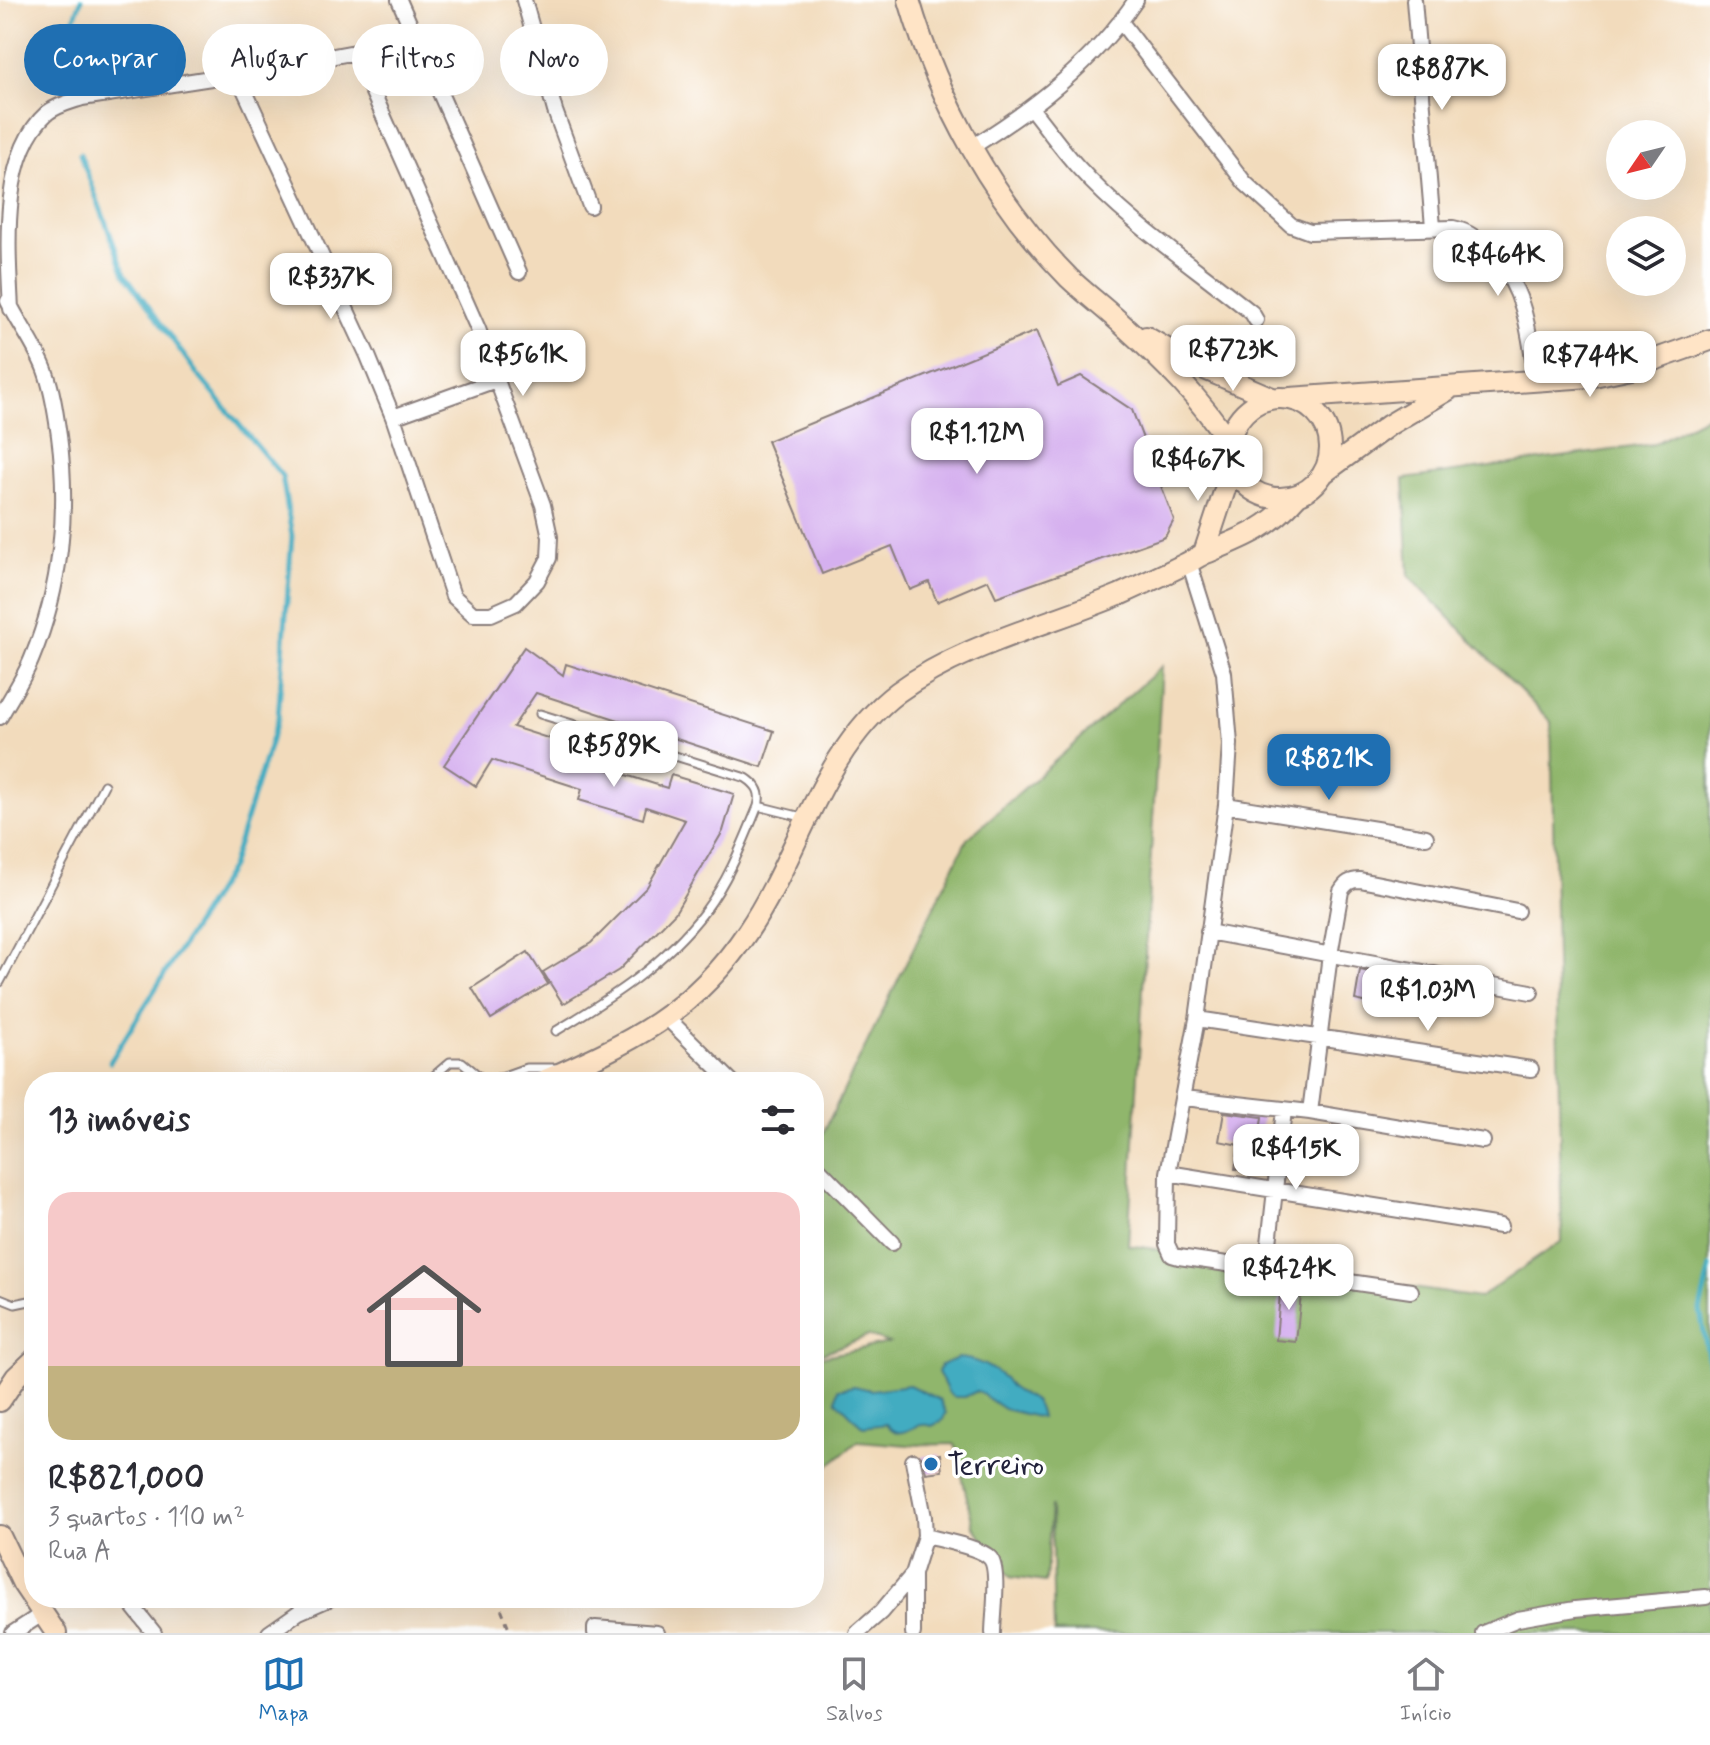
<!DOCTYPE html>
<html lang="pt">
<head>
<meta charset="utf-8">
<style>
	body { margin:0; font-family:Mynerve,sans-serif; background:#f7f7f7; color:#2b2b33; height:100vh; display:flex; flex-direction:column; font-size:30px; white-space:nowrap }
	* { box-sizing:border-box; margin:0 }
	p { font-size:26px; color:#7c7c81 }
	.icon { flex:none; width:44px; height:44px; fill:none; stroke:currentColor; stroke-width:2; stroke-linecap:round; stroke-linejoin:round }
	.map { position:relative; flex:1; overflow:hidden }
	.sheet { position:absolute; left:24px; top:1072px; width:800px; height:536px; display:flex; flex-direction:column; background:#fff; border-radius:32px; box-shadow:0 8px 32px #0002 }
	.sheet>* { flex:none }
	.banner { position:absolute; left:24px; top:24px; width:800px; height:72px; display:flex; gap:16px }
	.needle { width:52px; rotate:235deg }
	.controls { position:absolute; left:1606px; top:120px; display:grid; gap:16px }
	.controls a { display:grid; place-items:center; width:80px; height:80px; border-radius:50%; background:#fff; box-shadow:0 8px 32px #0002; font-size:40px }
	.price { position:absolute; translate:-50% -68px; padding:0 18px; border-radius:16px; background:#fff; color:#222; font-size:26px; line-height:52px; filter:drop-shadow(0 2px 4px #0008) }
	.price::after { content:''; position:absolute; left:50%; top:48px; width:24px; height:18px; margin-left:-12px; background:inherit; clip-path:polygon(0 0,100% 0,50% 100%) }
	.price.selected { background:#1f6fb2; color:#fff }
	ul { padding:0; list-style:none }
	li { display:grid; align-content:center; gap:16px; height:424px; padding:0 24px }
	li+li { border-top:2px solid #e1e1e2 }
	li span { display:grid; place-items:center; height:248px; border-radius:24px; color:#555 }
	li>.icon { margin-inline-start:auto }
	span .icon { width:144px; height:144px; fill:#fffc; stroke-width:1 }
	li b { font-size:34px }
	h2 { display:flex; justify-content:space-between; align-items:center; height:96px; padding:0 24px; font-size:34px }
	.pill { padding:0 28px; border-radius:36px; background:#fff; box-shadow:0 8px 32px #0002; font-size:28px; line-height:72px }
	.pill.selected { background:#1f6fb2; color:#fff }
	.tabs { display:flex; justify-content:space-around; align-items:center; height:112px; border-top:2px solid #e1e1e2; background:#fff; font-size:22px; color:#7c7c81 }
	.tabs a { display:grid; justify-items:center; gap:4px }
	.tabs .selected { color:#1f6fb2 }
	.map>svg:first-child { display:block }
	.forest { fill:#90b66c; stroke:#596c54; stroke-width:2 }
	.water { fill:#42acc1; stroke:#32677e; stroke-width:2 }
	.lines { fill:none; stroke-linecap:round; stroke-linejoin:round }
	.stream { stroke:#42acc1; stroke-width:5 }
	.building { fill:#d5b0ef }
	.service-casing { stroke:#8a7e7c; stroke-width:11 }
	.minor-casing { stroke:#8a7e7c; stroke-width:18 }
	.secondary-casing { stroke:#8a7e7c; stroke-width:24 }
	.path { stroke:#8a7e7c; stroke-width:3; stroke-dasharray:6 6; stroke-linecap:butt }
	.service { stroke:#fff; stroke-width:7 }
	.minor { stroke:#fff; stroke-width:14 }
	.secondary { stroke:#ffe4c6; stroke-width:20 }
	.poi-dot { fill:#1f6fb2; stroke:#fff; stroke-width:3 }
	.labels { text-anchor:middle; stroke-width:7; stroke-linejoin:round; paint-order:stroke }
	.poi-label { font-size:30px; fill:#22223b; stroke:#fff; text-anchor:start }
</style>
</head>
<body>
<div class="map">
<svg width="1710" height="1633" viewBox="0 0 1710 1633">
	<rect width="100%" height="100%" fill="#fff"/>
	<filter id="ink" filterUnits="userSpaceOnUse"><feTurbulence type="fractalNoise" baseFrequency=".0125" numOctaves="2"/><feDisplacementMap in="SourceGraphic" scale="16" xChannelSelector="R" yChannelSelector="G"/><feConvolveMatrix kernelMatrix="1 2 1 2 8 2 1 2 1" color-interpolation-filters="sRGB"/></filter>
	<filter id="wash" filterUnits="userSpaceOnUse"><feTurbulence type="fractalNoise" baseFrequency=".006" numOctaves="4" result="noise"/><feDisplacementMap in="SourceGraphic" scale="32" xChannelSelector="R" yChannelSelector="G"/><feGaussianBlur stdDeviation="1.8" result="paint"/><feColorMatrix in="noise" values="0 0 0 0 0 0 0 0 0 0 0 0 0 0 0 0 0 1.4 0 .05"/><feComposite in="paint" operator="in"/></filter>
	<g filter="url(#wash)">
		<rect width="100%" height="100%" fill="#f2dbbc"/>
		<path class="forest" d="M1710,414V1633H1054L1051,1505L1046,1582L1010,1577L973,1525L955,1444L908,1445L858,1441L814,1478V1358L889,1343L868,1336L814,1356V1142L819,1141L967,839L1162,666L1128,1245L1479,1298L1562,1241L1551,722L1409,576L1404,479L1654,444Z"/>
		<path class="water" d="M958,1358C974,1359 991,1367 1004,1378C1007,1381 1008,1386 1012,1388C1027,1400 1037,1394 1041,1418L1004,1409L977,1391L965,1397H954L948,1392L938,1372L941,1365Z
			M909,1385L940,1400L946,1413L942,1421L932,1426C911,1419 905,1445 886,1424L863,1427L836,1400L838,1389L854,1386L871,1390Z"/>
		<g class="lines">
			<path class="stream" d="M70,31L81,0
				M80,154L125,274L198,375L282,476L292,536L278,718L231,867L110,1062
				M1710,1267L1700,1310L1710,1368"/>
		</g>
		<g id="blocks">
			<path class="building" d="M1036,331L1058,386L1081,376L1132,410L1174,520L1165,537L996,597L988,580L937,602L929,582L910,590L892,546L822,574L767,441Z
				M524,647L563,675L566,664L774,731L762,767L536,693L513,727L582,749L578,760L667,788L671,775L734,794L723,831L675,913L619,970L563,1004L543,972L591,943L647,887L685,820L646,807L643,819L579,800L582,789L492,760L476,786L444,765Z
				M528,952L548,984L491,1019L472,988Z
				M1360,970L1389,976L1388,978L1393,979L1392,982L1402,983L1399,1010L1355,1000Z
				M1224,1112L1262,1117L1255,1172L1235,1169L1239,1145L1219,1141Z
				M1281,1282L1302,1285L1296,1342L1276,1340Z
				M940,1454L942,1471L926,1473L922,1457Z"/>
		</g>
	</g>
	<g filter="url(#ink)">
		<use href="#blocks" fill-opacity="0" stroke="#8a7e7c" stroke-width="2"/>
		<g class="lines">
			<g class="service-casing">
				<path id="service" d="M540,714L746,778C757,785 762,793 758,806
					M0,982L104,785
					M556,1031C611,998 666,963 705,911C729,879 743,842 758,806L806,818
					M427,1082L450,1062H462L486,1082
					M487,1082L526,1068H556
					M0,1298L15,1304L34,1300"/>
			</g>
			<g class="minor-casing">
				<path id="minor" d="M399,0L519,272
					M524,0L555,111L590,206
					M1414,0L1433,227
					M1121,22L1245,183L1291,225L1310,232L1453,228C1485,234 1513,276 1522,306C1530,330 1532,357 1537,381
					M237,74L368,356L393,417L453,596L473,614H491L516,603L537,581L549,558L550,537L543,505L478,329L355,52
					M1031,108C1046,127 1061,148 1077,166C1128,223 1193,265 1252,313L1256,320
					M972,147C1035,108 1094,62 1136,0
					M11,309C8,249 0,155 47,113C57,105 70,102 82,98L237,74L415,41
					M393,417L496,380
					M1189,562L1224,673L1230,744L1226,805L1197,1019L1168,1173L1167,1244L1172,1255L1179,1257L1411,1291
					M0,717C11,697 24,678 32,658C61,588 69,510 59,436C56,415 53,391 45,370C36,346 19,324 8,301
					M1226,805L1426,837
					M1208,932L1531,992
					M667,1018L732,1082
					M1197,1019L1531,1069
					M1184,1098L1310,1112L1483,1141
					M1310,1112L1330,955L1341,891C1346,883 1350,880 1360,880L1517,911
					M814,1164L892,1243
					M1168,1173L1500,1226
					M1266,1270L1284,1110
					M913,1461L924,1517L925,1536
					M130,1603L154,1633
					M13,1633L42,1614
					M269,1633L299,1612L331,1598
					M595,1633V1628L657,1633
					M857,1633L881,1612L913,1574L925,1536C940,1540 980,1547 990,1558C1000,1569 993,1617 993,1633
					M913,1633V1574
					M1483,1633L1518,1619L1575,1609L1706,1597"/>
			</g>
			<g class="secondary-casing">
				<path id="secondary" d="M909,0C939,102 994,202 1069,278C1087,295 1106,309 1124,326C1164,362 1201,399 1230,444
					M1146,337L1191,363L1272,398
					M1230 448a50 50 0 1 1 100 0a50 50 0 1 1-100 0Z
					M1290,398L1589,377L1631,368L1710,340
					M1325,472L1389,425L1448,390
					M1204,553L1233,465
					M541,1082C629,1043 693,1014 748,931C800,854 821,750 898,692C964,644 1045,626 1119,595C1141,585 1163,575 1185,564C1192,561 1199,556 1206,553C1245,537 1268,529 1297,496
					M0,1401L16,1377L34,1360
					M0,1536L23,1584L56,1633"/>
			</g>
			<path class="path" d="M497,1598L511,1633"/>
			<use href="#service" class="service"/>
			<use href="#minor" class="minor"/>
			<use href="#secondary" class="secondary"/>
		</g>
	</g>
	<circle class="poi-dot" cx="931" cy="1464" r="8"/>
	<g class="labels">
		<g class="poi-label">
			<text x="947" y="1474">Terreiro</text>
		</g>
	</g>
</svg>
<div class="controls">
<a><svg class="needle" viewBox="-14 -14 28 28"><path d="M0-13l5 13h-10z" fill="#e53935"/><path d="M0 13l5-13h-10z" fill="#7c7c81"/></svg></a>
<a><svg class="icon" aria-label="layers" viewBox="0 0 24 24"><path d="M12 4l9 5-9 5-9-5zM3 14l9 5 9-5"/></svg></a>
</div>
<b class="price" style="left:1442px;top:112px">R$887K</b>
<b class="price" style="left:1498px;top:298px">R$464K</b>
<b class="price" style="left:331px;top:321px">R$337K</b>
<b class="price" style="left:1233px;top:393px">R$723K</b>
<b class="price" style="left:523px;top:398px">R$561K</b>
<b class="price" style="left:1590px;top:399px">R$744K</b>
<b class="price" style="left:977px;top:476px">R$1.12M</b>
<b class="price" style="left:1198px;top:503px">R$467K</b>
<b class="price" style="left:614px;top:789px">R$589K</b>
<b class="price selected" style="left:1329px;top:802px">R$821K</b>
<b class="price" style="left:1428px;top:1033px">R$1.03M</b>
<b class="price" style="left:1296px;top:1192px">R$415K</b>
<b class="price" style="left:1289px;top:1312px">R$424K</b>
<div class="banner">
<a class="pill selected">Comprar</a>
<a class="pill">Alugar</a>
<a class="pill">Filtros</a>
<a class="pill">Novo</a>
</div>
<section class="sheet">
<h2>13 imóveis<svg class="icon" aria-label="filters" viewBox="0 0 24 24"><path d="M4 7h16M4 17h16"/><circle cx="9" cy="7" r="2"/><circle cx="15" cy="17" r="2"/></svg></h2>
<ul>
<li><span style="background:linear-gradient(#f6c9c9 70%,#c2b280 0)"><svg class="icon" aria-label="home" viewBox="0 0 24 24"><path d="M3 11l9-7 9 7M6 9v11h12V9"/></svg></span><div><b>R$821,000</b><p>3 quartos · 110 m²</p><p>Rua A</p></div></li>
</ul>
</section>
</div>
<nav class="tabs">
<a class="selected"><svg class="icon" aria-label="map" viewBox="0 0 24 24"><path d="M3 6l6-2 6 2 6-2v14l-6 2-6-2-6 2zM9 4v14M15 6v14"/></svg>Mapa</a>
<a><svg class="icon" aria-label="saved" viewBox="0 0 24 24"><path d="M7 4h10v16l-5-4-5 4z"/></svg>Salvos</a>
<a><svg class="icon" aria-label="home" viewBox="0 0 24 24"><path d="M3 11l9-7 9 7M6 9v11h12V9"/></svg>Início</a>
</nav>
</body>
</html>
